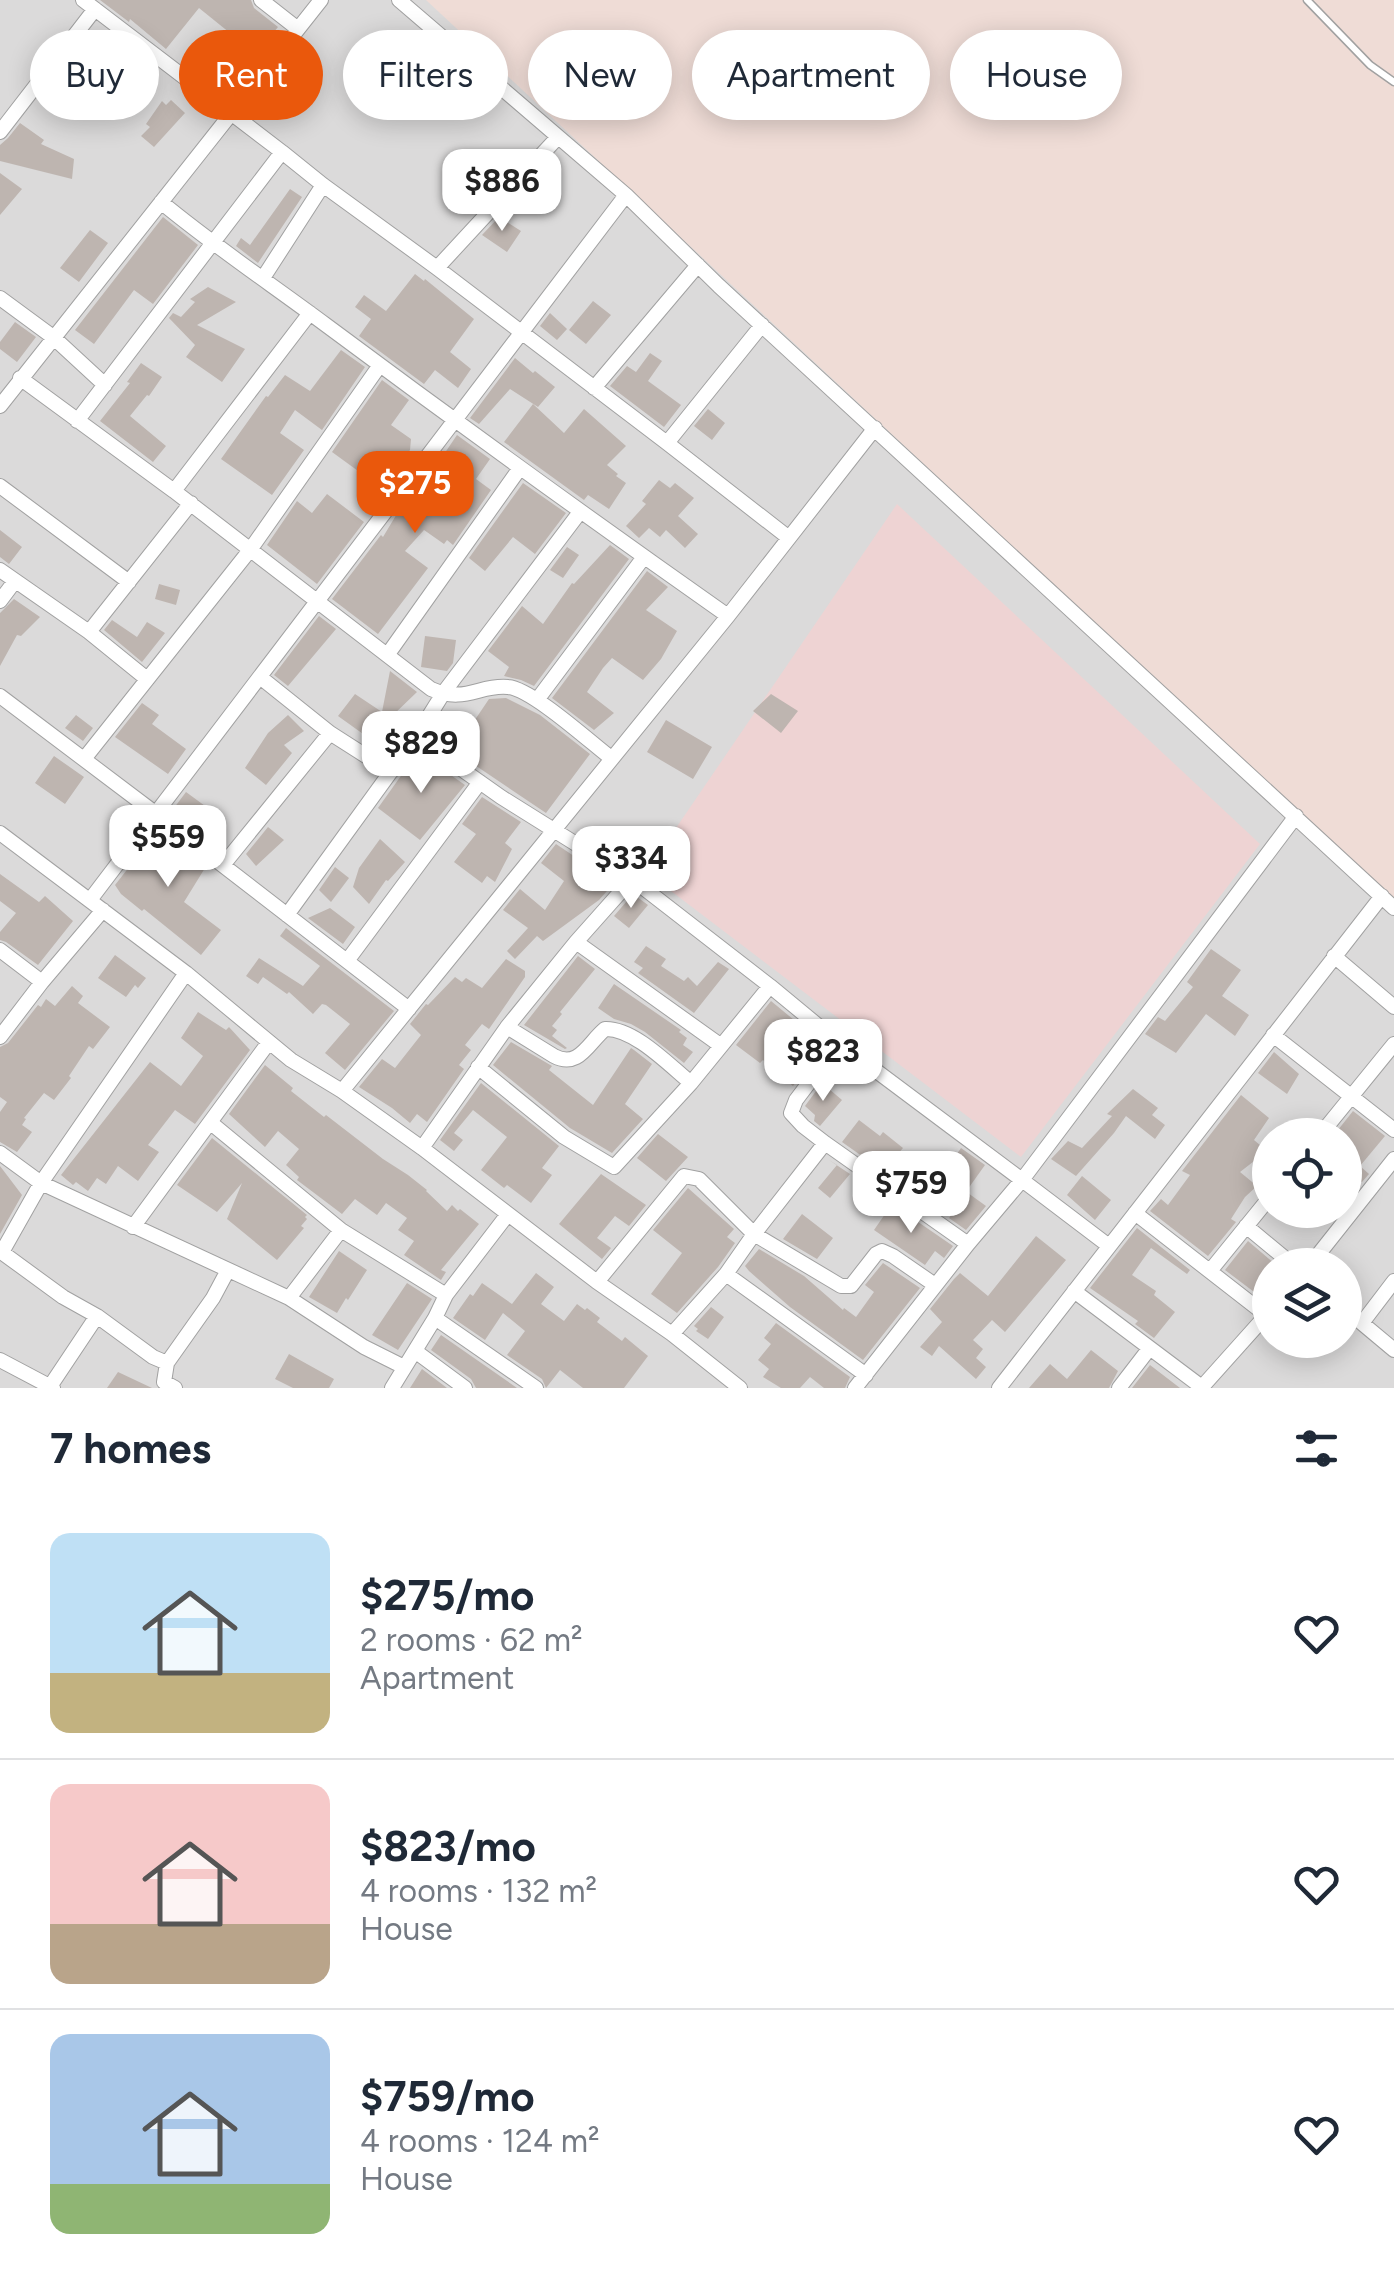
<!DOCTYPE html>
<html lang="en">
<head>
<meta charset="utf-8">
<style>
	body { margin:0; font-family:Figtree,sans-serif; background:#f6f6f7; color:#1f2937; height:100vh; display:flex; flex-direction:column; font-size:38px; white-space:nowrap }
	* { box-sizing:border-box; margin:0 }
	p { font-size:32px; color:#747a83 }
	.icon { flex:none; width:55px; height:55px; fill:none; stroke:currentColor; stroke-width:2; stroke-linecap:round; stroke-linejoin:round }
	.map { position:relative; height:1388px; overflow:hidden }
	.drawer { display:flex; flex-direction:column; background:#fff; flex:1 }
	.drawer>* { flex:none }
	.guide { position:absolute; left:30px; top:30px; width:1335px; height:90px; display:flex; gap:20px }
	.tools { position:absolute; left:1252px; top:1118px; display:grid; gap:20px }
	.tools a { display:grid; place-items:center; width:110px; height:110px; border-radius:50%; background:#fff; box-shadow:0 5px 25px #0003; font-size:50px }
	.price { position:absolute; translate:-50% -85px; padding:0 22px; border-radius:20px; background:#fff; color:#222; font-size:32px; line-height:65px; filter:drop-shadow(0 2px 5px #0008) }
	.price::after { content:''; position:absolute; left:50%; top:60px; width:30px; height:22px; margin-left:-15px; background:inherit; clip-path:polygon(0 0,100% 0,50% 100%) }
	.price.selected { background:#ea580c; color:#fff }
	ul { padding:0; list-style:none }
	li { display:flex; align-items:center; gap:30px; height:250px; padding:0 50px }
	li+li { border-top:2px solid #e0e1e3 }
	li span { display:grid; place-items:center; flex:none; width:280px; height:200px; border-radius:20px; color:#555 }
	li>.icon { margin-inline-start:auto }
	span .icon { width:120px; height:120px; fill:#fffc; stroke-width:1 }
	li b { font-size:42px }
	h2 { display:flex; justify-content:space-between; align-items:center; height:120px; padding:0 50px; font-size:42px }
	.tag { padding:0 35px; border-radius:45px; background:#fff; box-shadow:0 5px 25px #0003; font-size:35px; line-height:90px }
	.tag.selected { background:#ea580c; color:#fff }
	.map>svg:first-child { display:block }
	.residential { fill:#dbdada; fill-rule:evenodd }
	.commercial { fill:#eed3d3 }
	.military { fill:#efdcd6 }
	.building { fill:#beb5b0 }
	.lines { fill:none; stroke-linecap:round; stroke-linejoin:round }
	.service-casing { stroke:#a1a1a1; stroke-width:9 }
	.minor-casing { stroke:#a1a1a1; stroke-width:16 }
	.service { stroke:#fff; stroke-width:6 }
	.minor { stroke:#fff; stroke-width:14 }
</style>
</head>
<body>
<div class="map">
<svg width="1394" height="1388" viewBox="0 0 1394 1388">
	<rect width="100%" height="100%" fill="#ede9e3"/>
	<path class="residential" d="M0,0H1394V1388H0ZM1270,1135H1345V1210H1270ZM1270,1265H1345V1340H1270Z"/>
	<path class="commercial" d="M897,504L1260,844L1021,1157L646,872Z"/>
	<path class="military" d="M426,0H1394V901L1310,824Z"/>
	<path class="building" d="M100,0H251L254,8L278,27L256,54L199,8L166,49L130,19L129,22Z
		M171,100L185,113L154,147L141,136L150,127L146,124L162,101L166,105Z
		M20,123L44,140L41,144L74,159L72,179L0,161V145L8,138Z
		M0,173L22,189L0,215Z
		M290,189L302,197L258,263L236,246L241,238L250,245Z
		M163,217L198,245L153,304L134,290L94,344L75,330Z
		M499,217L521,231L507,252L482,235Z
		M90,230L108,243L79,282L60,268Z
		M415,274L424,281L425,279L474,319L450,352L471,369L458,388L435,370L424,384L359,336L371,319L355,307L364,295L386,311Z
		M208,287L236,302L197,325L245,349L222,382L186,357L195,345L169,318L173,313L181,317L195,302L190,299Z
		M593,301L611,315L586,344L569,330Z
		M550,313L567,329L557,340L540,326Z
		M15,322L36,337L17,362L0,349V342Z
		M341,350L365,367L322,430L295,410L280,433L304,450L272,495L221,459L266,396L268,397L285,375L310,391Z
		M650,353L662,361L648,381L681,405L664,427L610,386L627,366L636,372Z
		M515,358L533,373L535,371L555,387L538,407L510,389L479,424L470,418Z
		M141,363L162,377L149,396L147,395L130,416L166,446L153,462L100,421L130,383L127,382Z
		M382,380L409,400L391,425L411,439L410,450L401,462L407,466L387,492L332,452Z
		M533,404L564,433L584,409L626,446L607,465L618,474L616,476L626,483L609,509L588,495L584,500L504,442Z
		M708,409L725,423L712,440L694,426Z
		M457,435L490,459L476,479L491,490L453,545L447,540L444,544L424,530L405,551L428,568L378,634L332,599L381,535L383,537L398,512L425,477L444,490L436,466Z
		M659,480L670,488L675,483L694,498L678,516L698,534L685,548L666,530L660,537L649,528L639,538L626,526L646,504L642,501Z
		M523,483L566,513L535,554L513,537L485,571L469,558Z
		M327,494L364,522L317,584L267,545L297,501L312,513Z
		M0,530L22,547L9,564L0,557Z
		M610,545L629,559L534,686L521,680L504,676L509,667L488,651L522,606L543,624L572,583L574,584Z
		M567,547L579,555L563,578L550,570Z
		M647,571L668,587L646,610L677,631L661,659L643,680L612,658L603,668L587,692L614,713L594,730L552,698Z
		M159,584L180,590L176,605L155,599Z
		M14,599L40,617L21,636L17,635L0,666V613Z
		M319,616L336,629L288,686L274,675Z
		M112,620L137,637L147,622L165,633L142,662L104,630Z
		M425,636L456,640L453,663L447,671L421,667Z
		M390,671L417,692L390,718L394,720L377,744L338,716L355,694L382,712Z
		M771,694L798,711L781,733L753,711Z
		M506,698L540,715L590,754L546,813L454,751L489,699Z
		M142,703L159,715L152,724L186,749L168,774L115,737Z
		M76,715L93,728L83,741L65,728Z
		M288,715L304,731L284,745L292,753L266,785L245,768L268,733Z
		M666,720L712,747L693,779L647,752Z
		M418,752L465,785L420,840L378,808Z
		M54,756L84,777L65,804L35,783Z
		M186,792L216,814L204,830L197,826L194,829L171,812Z
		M482,797L521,822L505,843L512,849L495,882L487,876L482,883L454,862L476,834L462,824Z
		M268,827L284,840L256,866L246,854Z
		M159,829L205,868L184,902L221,930L201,955L144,909L142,911L121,894L115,885Z
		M380,839L405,862L388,881L386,880L369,904L353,887L359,868Z
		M556,844L614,883L599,900L543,941L537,936L515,959L507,951L528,928L503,910L520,889L545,910L564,881L541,863Z
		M335,867L349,878L331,902L319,890Z
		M0,874L39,902L45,896L73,921L38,965L6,942L0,940V932L16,913L0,901Z
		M633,894L648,905L629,928L614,916Z
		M330,908L355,927L343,944L308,918Z
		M286,928L394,1011L345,1070L325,1053L350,1024L326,1005L322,1004L313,1014L289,992L287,994L263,977L258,984L246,976L259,958L303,986L320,966L280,936Z
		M646,946L666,959L661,966L684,981L688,977L697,986L718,962L729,969L694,1013L638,973L643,968L634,962Z
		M1211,949L1241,970L1222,996L1249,1015L1235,1036L1206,1014L1176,1053L1145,1034L1158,1017L1165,1021L1193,987L1187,982Z
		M115,955L146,978L138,988L135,985L126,997L98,978Z
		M578,956L595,969L560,1012L562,1014L552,1026L557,1030L552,1036L567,1048L565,1049L524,1025Z
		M506,959L525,971V977L489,1029L482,1024L465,1045L471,1050L459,1065L464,1069L427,1122L417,1114L410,1123L392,1108L359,1087L382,1059L395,1068L421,1035L410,1024L426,1004L428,1005L455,977L462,982L466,978L482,988Z
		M614,984L681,1030L679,1032L687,1038L683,1045L693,1052L684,1063L645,1032L631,1024L614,1019L598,1008Z
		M72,986L83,996L78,1003L110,1027L93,1049L89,1046L69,1076L71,1078L54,1100L44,1093L24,1118L26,1119L22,1125L32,1132L17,1152L0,1142V1112L7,1102L0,1097V1047L8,1043L38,1005L41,1007L46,999L55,1006Z
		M771,1001L794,1020L776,1043L807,1067L793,1086L763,1060L760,1063L736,1045Z
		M198,1012L226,1030L229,1027L250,1050L195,1124L175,1110L148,1145L159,1152L138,1181L118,1166L106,1184L97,1178L88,1191L76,1182L73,1185L61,1175L150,1062L181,1086L203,1056L181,1038Z
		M511,1042L552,1066L549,1070L593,1105L631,1048L634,1050L652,1064L625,1104L643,1119L612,1153L570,1128L493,1065Z
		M1274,1052L1299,1074L1287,1094L1258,1073Z
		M265,1065L293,1088L291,1091L324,1117L326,1115L383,1159L408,1175L427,1190L426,1191L447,1211L452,1205L458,1211L460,1209L479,1224L441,1270L446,1272L441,1280L404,1255L414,1241L398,1230L407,1218L386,1203L377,1215L355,1199L342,1214L297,1180L299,1177L286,1165L299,1149L278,1131L265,1147L229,1114Z
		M481,1083L559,1146L542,1168L552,1175L531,1203L507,1185L504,1188L481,1170L507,1137L473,1110L454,1133L463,1140L454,1151L440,1140Z
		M822,1083L842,1100L820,1126L814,1121L815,1115L805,1106Z
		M1133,1089L1158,1108L1152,1115L1165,1125L1155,1139L1126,1116L1114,1133L1076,1176L1051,1159L1068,1141L1082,1148L1112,1116L1107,1114Z
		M1241,1095L1269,1118L1254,1140L1267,1151L1240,1172L1257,1186L1245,1197L1231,1219L1236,1222L1208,1256L1150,1211L1161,1199L1168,1205L1190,1175L1182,1171Z
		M1353,1111L1385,1136L1360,1166L1369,1174L1362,1182L1352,1176L1345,1185V1135H1334Z
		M859,1120L880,1136L883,1132L903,1148L883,1171L842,1142Z
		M658,1134L688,1157L666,1181L637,1158Z
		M212,1138L307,1215L305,1217L307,1219L301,1226L304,1228L277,1260L227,1219L242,1183L217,1212L177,1185Z
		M961,1148L985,1165L960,1200L937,1183Z
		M829,1160L850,1174L830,1198L818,1188L837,1165Z
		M0,1166L22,1195L0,1234Z
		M601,1174L646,1205L629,1226L615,1216L597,1238L611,1248L602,1259L559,1224Z
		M1082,1176L1111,1200L1095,1220L1067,1195Z
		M688,1188L734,1229L727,1237L735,1243L718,1267L677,1313L651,1294L682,1253L653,1230Z
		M968,1193L986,1206L966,1230L949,1218Z
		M892,1204L953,1246L944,1258L935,1251L925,1265L874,1230Z
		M802,1214L833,1238L817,1259L783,1239Z
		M1137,1228L1190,1270L1187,1274L1151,1248L1132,1275L1156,1291L1154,1295L1175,1312L1154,1338L1135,1324L1138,1321L1090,1288Z
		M1036,1236L1066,1260L1005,1332L992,1320L973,1340L983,1349L976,1358L986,1367L976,1379L939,1346L932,1356L920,1347L942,1322L930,1309L954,1279L960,1273L988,1296Z
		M1248,1241L1276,1265H1270V1301H1266L1225,1270Z
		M759,1249L804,1276L843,1310L844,1308L856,1317L874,1292L865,1285L883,1263L920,1288L863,1360L790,1307L749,1271L745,1266Z
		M339,1251L367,1270L348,1300L346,1298L337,1313L309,1297Z
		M536,1273L554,1287L541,1304L564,1321L577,1304L585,1310L587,1308L600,1318L597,1322L622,1341L625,1337L648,1356L624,1388H583L560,1370L546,1388L542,1379L507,1355L525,1331L503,1313L485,1340L453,1318L470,1294L473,1296L482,1283L512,1304Z
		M407,1283L432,1299L398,1350L372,1335Z
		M711,1307L724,1317L708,1339L696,1331L698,1329L694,1326Z
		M776,1323L850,1377L845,1388H824L810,1377L800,1388H781L763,1377L769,1369L758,1360L771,1344L764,1338Z
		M441,1335L517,1388H476L471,1379L431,1350Z
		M1091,1350L1118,1371L1109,1388H1029L1050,1364L1067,1379Z
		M289,1354L334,1379L329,1388H293L275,1379Z
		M1150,1365L1180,1388H1132Z
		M422,1369L447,1388H410Z
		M118,1372L152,1388H107Z"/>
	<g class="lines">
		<g class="service-casing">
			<path id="service" d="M1307,0L1370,65L1394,82"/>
		</g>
		<g class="minor-casing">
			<path id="minor" d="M83,0L282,152L323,185L437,268L667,443L789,538
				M261,0L298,29
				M399,0L626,195L719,286L1394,908
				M0,132L95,9
				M161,202C214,246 271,284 326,325C459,424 593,521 728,616
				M437,268L558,137
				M263,278L323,185
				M0,298L53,337L105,385
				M20,378L174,491L431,689C465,704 480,684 508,687C532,689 590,742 611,758
				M594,388L698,265
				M0,406L321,0
				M77,421L282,152
				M667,443L762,325
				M0,486L129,582
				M174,491L310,313
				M0,570L89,632L147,679
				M0,601L15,581
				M89,632L191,503
				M388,654L520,468
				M260,677L330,733L391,772
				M0,696L155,813L409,1009
				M537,700L644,557
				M416,737L501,797L632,879L770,986L839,1043L1022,1180L1296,816
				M84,759L250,550L380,365
				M0,833L186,973L291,1060L342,1091L422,1148L597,1282L672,1334L740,1388
				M223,865L330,733
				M90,900L626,195
				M287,915L416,737L444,692L580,512
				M576,942L720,1045
				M0,950L42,982
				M1334,956L1394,1007
				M347,961L480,782
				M507,1027L554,1056C579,1069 588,1043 605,1029C634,1028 669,1065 691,1083
				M1273,1035L1394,1130
				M0,1037L42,982L103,910
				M839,1043L796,1100L791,1113L803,1126L825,1143L968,1244
				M478,1067L564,1137L614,1167L691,1083L770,986
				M342,1091L728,616L875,428
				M211,1123L341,1230L446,1295
				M1320,1135L1394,1044
				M422,1148L507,1027L576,942L632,879
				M0,1153L41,1183L289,1298L364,1347L404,1367
				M1135,1213L1266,1315
				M1246,1226L1293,1265
				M133,1227L269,1042
				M0,1251L63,1297L97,1316L153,1357L167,1363
				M2,1252L41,1183L186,973
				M1310,1265L1394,1159
				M1210,1271L1270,1197
				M726,1274L866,1375
				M597,1282L684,1176L699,1179L754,1234L841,1286H851L876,1254L882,1251L893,1256L935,1285
				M1074,1291L1203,1388
				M289,1298L341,1230
				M1345,1309L1394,1350
				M435,1318L536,1388
				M1362,1323L1394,1281
				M672,1334L726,1274L754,1234L825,1143
				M415,1351L465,1388
				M0,1360L53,1388
				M1202,1387L1270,1311
				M49,1388L97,1316
				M175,1388L164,1382L167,1363L213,1298L228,1270
				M392,1388L435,1318L446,1295L508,1214
				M855,1388L968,1244L1022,1180L1109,1246
				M999,1388L1382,896
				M1119,1388L1149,1349"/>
		</g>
		<use href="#service" class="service"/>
		<use href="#minor" class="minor"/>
	</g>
</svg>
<div class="tools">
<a><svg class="icon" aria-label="locate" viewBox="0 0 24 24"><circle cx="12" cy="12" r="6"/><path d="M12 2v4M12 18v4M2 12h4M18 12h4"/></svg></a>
<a><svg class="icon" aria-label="layers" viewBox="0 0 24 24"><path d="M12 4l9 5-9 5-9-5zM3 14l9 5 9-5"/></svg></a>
</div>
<b class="price" style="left:502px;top:234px">$886</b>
<b class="price selected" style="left:415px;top:536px">$275</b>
<b class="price" style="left:421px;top:796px">$829</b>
<b class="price" style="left:168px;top:890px">$559</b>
<b class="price" style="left:631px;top:911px">$334</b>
<b class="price" style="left:823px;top:1104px">$823</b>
<b class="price" style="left:911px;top:1236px">$759</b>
<div class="guide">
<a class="tag">Buy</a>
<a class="tag selected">Rent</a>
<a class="tag">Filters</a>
<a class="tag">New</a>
<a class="tag">Apartment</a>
<a class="tag">House</a>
</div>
</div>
<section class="drawer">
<h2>7 homes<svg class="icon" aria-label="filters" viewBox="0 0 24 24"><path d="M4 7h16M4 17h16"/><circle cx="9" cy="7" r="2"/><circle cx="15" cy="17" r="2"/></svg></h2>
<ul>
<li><span style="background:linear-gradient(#bfe0f5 70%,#c2b280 0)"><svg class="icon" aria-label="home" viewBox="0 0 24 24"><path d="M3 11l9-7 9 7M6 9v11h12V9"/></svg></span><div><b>$275/mo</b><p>2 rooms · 62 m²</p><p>Apartment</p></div><svg class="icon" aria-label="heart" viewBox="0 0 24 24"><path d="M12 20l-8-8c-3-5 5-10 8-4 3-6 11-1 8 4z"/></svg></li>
<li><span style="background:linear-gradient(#f6c9c9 70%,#b9a48a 0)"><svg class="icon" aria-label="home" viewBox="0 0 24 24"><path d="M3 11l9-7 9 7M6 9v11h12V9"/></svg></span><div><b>$823/mo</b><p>4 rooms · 132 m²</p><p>House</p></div><svg class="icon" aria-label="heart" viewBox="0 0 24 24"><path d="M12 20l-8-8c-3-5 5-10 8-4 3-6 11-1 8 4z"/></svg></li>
<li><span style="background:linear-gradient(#a9c7e8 75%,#8fb573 0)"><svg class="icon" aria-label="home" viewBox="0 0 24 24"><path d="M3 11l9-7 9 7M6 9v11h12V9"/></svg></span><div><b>$759/mo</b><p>4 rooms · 124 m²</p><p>House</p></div><svg class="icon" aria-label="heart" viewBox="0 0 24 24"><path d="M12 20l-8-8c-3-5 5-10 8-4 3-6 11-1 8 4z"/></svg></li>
</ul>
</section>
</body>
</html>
